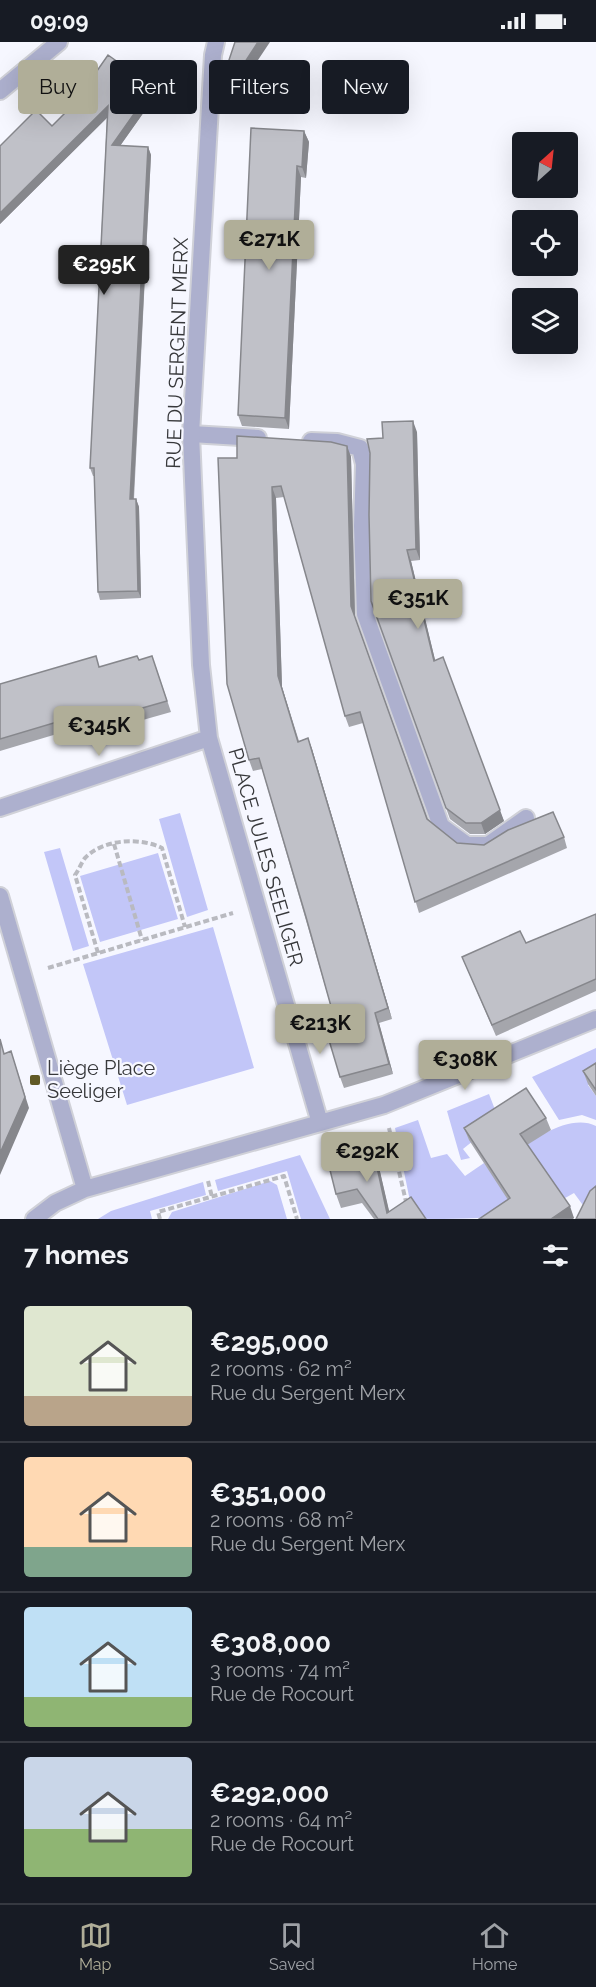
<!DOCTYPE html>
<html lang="en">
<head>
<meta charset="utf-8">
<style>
	body { margin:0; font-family:Raleway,sans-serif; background:#20242c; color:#f1f3f6; height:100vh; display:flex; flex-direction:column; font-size:22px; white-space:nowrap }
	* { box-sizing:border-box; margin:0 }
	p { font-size:20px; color:#9ea1a6 }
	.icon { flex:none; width:33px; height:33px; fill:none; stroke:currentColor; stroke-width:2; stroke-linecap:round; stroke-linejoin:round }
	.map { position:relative; height:1177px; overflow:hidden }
	.panel { display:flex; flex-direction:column; background:#171b24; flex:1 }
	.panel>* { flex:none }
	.guide { position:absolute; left:18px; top:18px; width:561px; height:54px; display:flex; gap:12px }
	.needle { width:39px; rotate:27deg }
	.fabs { position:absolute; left:512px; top:90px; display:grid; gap:12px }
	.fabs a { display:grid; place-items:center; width:66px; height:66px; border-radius:6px; background:#171b24; box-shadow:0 6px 24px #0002; font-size:30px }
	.price { position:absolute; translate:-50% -51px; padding:0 14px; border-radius:6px; background:#b0ae98; color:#111; font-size:20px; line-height:39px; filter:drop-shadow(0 2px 3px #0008) }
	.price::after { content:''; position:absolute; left:50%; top:36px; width:18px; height:14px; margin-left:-9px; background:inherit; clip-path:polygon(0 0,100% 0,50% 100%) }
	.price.current { background:#222; color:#fff }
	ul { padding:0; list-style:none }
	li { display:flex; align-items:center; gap:18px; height:150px; padding:0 24px }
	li+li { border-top:2px solid #363941 }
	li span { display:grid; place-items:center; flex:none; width:168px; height:120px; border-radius:6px; color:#555 }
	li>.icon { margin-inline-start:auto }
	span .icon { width:72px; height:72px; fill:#fffc; stroke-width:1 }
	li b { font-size:26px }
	h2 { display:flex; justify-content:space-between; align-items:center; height:72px; padding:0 24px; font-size:26px }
	.tag { padding:0 21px; border-radius:6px; background:#171b24; box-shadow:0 6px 24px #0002; font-size:21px; line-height:54px }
	.tag.current { background:#b0ae98; color:#111 }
	.status { display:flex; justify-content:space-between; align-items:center; height:42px; padding:0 30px; background:#171b24; direction:ltr }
	.status svg { height:16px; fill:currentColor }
	.dock { display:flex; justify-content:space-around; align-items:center; height:84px; border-top:2px solid #363941; background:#171b24; font-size:16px; color:#9ea1a6 }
	.dock a { display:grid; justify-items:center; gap:3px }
	.dock .current { color:#b0ae98 }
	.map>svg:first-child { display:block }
	.green { fill:#c2c6f8 }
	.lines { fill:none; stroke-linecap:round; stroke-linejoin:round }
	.service-casing { stroke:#d0d1d8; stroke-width:20 }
	.minor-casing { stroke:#d0d1d8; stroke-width:20 }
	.path { stroke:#b9bac0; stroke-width:4; stroke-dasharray:6 3; stroke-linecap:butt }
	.service { stroke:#adb0ce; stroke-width:16 }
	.minor { stroke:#adb0ce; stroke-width:16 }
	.wall { fill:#a5a6ac }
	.shaded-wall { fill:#86878c }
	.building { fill:#c0c1c8; stroke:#86878c; stroke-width:1.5 }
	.poi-dot { fill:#615a26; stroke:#f6f7ff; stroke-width:2 }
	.labels { text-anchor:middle; stroke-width:4.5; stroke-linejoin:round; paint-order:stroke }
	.street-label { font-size:20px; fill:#37383b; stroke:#f6f7ff }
	.poi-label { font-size:20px; fill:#37383b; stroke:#f6f7ff; text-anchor:start }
</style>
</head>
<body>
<div class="status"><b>09:09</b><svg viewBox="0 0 49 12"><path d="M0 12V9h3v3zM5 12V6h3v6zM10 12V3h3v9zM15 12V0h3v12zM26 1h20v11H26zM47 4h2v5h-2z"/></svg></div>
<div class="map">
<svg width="596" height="1177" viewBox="0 0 596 1177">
	<rect width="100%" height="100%" fill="#f6f7ff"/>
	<path class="green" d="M180,771L208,868L187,875L159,777Z
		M60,806L89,904L73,909L44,810Z
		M158,811L178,877L100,900L80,834Z
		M213,885L254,1026L127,1063L83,922Z
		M596,1006V1037L588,1043L596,1054V1078L582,1073L559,1078L532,1035Z
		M489,1052L499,1078L463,1107L470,1116L461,1118L447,1069Z
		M418,1078L431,1116L447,1112L465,1134L484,1121L489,1128C515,1110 565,1068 596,1084V1158L585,1166L574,1151C531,1177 472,1177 422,1177L410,1159L395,1086Z
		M300,1113L330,1177H301L287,1129L218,1149L215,1138Z
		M270,1139L277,1143L287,1177H168L172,1170Z
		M203,1140L206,1153L150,1169L152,1177H98L111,1169Z"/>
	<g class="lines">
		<g class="service-casing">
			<path id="service" d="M191,392L258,396
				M311,399L337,400L360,406L364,422L362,484L365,572L441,784L467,803H488L526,776"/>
		</g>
		<g class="minor-casing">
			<path id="minor" d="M0,49L59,0
				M0,766L209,696
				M0,854L85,1147
				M320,1081L384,1063L596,977
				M34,1177L55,1161L85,1147L320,1081L209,696L201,623L191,392L213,13L216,0"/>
		</g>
		<path class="path" d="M114,802L142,898
			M98,911L75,833C79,828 81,821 85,816C103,797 140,795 162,806L185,885
			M48,926L233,871
			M389,1086L407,1164
			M208,1139L212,1155
			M160,1177L158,1170L284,1134L297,1177"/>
		<use href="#service" class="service"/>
		<use href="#minor" class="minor"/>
	</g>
	<path class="wall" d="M235,0L234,54L226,50L222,39Z
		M153,45L156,53L120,104L148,105L151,113L134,457H136L139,465L141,556L100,558L98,550L94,434H93L90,426L107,75L0,182V104Z
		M304,89L309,100L306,136L301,135L289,387L242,384L238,373Z
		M417,390L420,518L411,519L435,618L504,779L485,792H470L450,777L371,559Z
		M347,404L351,415L355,575L428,777L457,801L484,803L564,795L567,806L419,871L363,681L349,685L345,674L284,455L276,456L282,645L299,699L308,696L312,707L392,977L379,981L393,1032L344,1046L340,1035L334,975L262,727L253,729L249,718L237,416Z
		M139,618L156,625L171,670L111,687L107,677L0,709V642Z
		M596,872V949L496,994L462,915L526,901Z
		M596,1021V1054L588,1042L583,1029Z
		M546,1076L551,1088L527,1103L574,1176L479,1177L508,1158L469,1098L464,1086Z
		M361,1104L363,1109L373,1107L378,1121L389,1170L426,1177H374L362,1161L341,1166L336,1152Z"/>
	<path class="shaded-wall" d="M258,0H270L234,54L230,43Z
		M153,45L156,53L115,111L112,103Z
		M108,64L111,72L0,182V171Z
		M304,89L309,100L306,136L302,125Z
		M148,105L151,113L133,465L130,457Z
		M297,124L301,135L289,387L285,376Z
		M413,379L417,390L420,518L416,507Z
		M347,404L351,415L355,575L351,564Z
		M272,445L276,456L282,645L302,711L278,634Z
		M136,457L139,465L141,556L138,549Z
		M407,508L411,519L438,630L434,619Z
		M308,696L312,707L392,977L388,966Z
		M500,768L504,779L485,792L481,781Z
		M375,971L379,981L393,1032L389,1022Z
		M11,1009L29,1066L0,1133V1111Z
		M373,1107L378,1121L391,1177L387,1171Z
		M570,1164L574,1176L573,1177H551Z"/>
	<path class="building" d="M235,0H258L230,43L222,39Z
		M108,13L153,45L112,103L148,105L130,457H136L138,549L98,550L94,426H90L108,64L0,171V104L36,68L52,84L74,62Z
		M251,86L304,89L302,125L297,124L285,376L238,373Z
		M413,379L416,507L407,508L434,619L443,615L500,768L481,781H466L446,766L371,559L369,473L370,411L367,397L383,396L382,380Z
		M237,394L331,400L347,404L351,564L427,777L457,801L484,803L508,788L553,770L564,795L415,860L360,670L345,674L281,444L272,445L278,634L298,700L308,696L388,966L375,971L389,1022L340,1035L323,978L334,975L306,875L259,716L249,718L227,642L218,416H237Z
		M96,614L99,625L137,614L139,618L152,614L167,659L107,676L104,666L0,697V642Z
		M596,872V937L492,983L462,915L520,889L526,901Z
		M0,997L4,1012L11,1009L25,1055L0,1111Z
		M596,1021V1048L583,1029Z
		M526,1046L546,1076L520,1092L570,1164L551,1177H479L510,1156L464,1086Z
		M361,1104L362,1109L373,1107L387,1171L411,1155L426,1177H378L357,1147L336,1152L326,1112Z
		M596,1144V1177H576L590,1149Z"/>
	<rect class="poi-dot" x="29" y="1032" width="12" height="12" rx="3"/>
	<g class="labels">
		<g class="street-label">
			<text transform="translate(177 311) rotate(-88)" y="7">RUE DU SERGENT MERX</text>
			<text transform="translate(266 815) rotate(74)" y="7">PLACE JULES SEELIGER</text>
		</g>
		<g class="poi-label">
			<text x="47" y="1033">Liège Place<tspan x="47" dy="23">Seeliger</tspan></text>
		</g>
	</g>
</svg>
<div class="fabs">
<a><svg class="needle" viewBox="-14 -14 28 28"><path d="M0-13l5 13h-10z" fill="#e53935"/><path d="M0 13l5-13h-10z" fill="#9ea1a6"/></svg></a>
<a><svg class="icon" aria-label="locate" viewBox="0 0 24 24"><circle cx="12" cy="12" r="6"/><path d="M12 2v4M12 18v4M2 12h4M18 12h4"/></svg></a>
<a><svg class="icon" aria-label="layers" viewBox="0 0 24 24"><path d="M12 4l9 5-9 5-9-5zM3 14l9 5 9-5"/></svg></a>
</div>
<b class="price" style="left:269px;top:229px">€271K</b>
<b class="price current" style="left:104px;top:254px">€295K</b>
<b class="price" style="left:418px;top:588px">€351K</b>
<b class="price" style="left:99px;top:715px">€345K</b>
<b class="price" style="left:320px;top:1013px">€213K</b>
<b class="price" style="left:465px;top:1049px">€308K</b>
<b class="price" style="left:367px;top:1141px">€292K</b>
<div class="guide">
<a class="tag current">Buy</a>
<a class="tag">Rent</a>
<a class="tag">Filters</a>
<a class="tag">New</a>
</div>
</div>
<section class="panel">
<h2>7 homes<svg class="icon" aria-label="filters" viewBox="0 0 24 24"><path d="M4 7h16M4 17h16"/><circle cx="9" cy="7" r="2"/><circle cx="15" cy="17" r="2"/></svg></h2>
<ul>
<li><span style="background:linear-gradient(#dfe7d0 75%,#b9a48a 0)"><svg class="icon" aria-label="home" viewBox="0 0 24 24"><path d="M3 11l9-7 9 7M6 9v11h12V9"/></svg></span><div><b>€295,000</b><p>2 rooms · 62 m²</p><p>Rue du Sergent Merx</p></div></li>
<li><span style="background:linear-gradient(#ffd9b3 75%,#7fa58c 0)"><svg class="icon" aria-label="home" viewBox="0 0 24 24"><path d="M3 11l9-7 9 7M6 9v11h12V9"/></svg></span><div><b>€351,000</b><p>2 rooms · 68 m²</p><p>Rue du Sergent Merx</p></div></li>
<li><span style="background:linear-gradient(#bfe0f5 75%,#8fb573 0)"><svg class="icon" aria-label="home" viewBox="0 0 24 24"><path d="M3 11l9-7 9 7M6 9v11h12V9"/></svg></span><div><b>€308,000</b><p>3 rooms · 74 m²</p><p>Rue de Rocourt</p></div></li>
<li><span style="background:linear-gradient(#c9d6e8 60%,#8fb573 0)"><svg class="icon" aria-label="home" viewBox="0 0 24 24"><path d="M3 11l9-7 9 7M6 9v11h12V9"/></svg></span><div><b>€292,000</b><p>2 rooms · 64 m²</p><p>Rue de Rocourt</p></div></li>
</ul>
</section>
<nav class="dock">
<a class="current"><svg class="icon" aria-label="map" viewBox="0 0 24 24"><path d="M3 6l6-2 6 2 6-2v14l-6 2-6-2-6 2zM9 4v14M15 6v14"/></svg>Map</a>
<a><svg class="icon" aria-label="saved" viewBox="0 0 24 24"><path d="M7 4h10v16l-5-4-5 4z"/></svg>Saved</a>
<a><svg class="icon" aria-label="home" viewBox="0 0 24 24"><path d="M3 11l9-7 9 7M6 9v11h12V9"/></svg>Home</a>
</nav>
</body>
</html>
